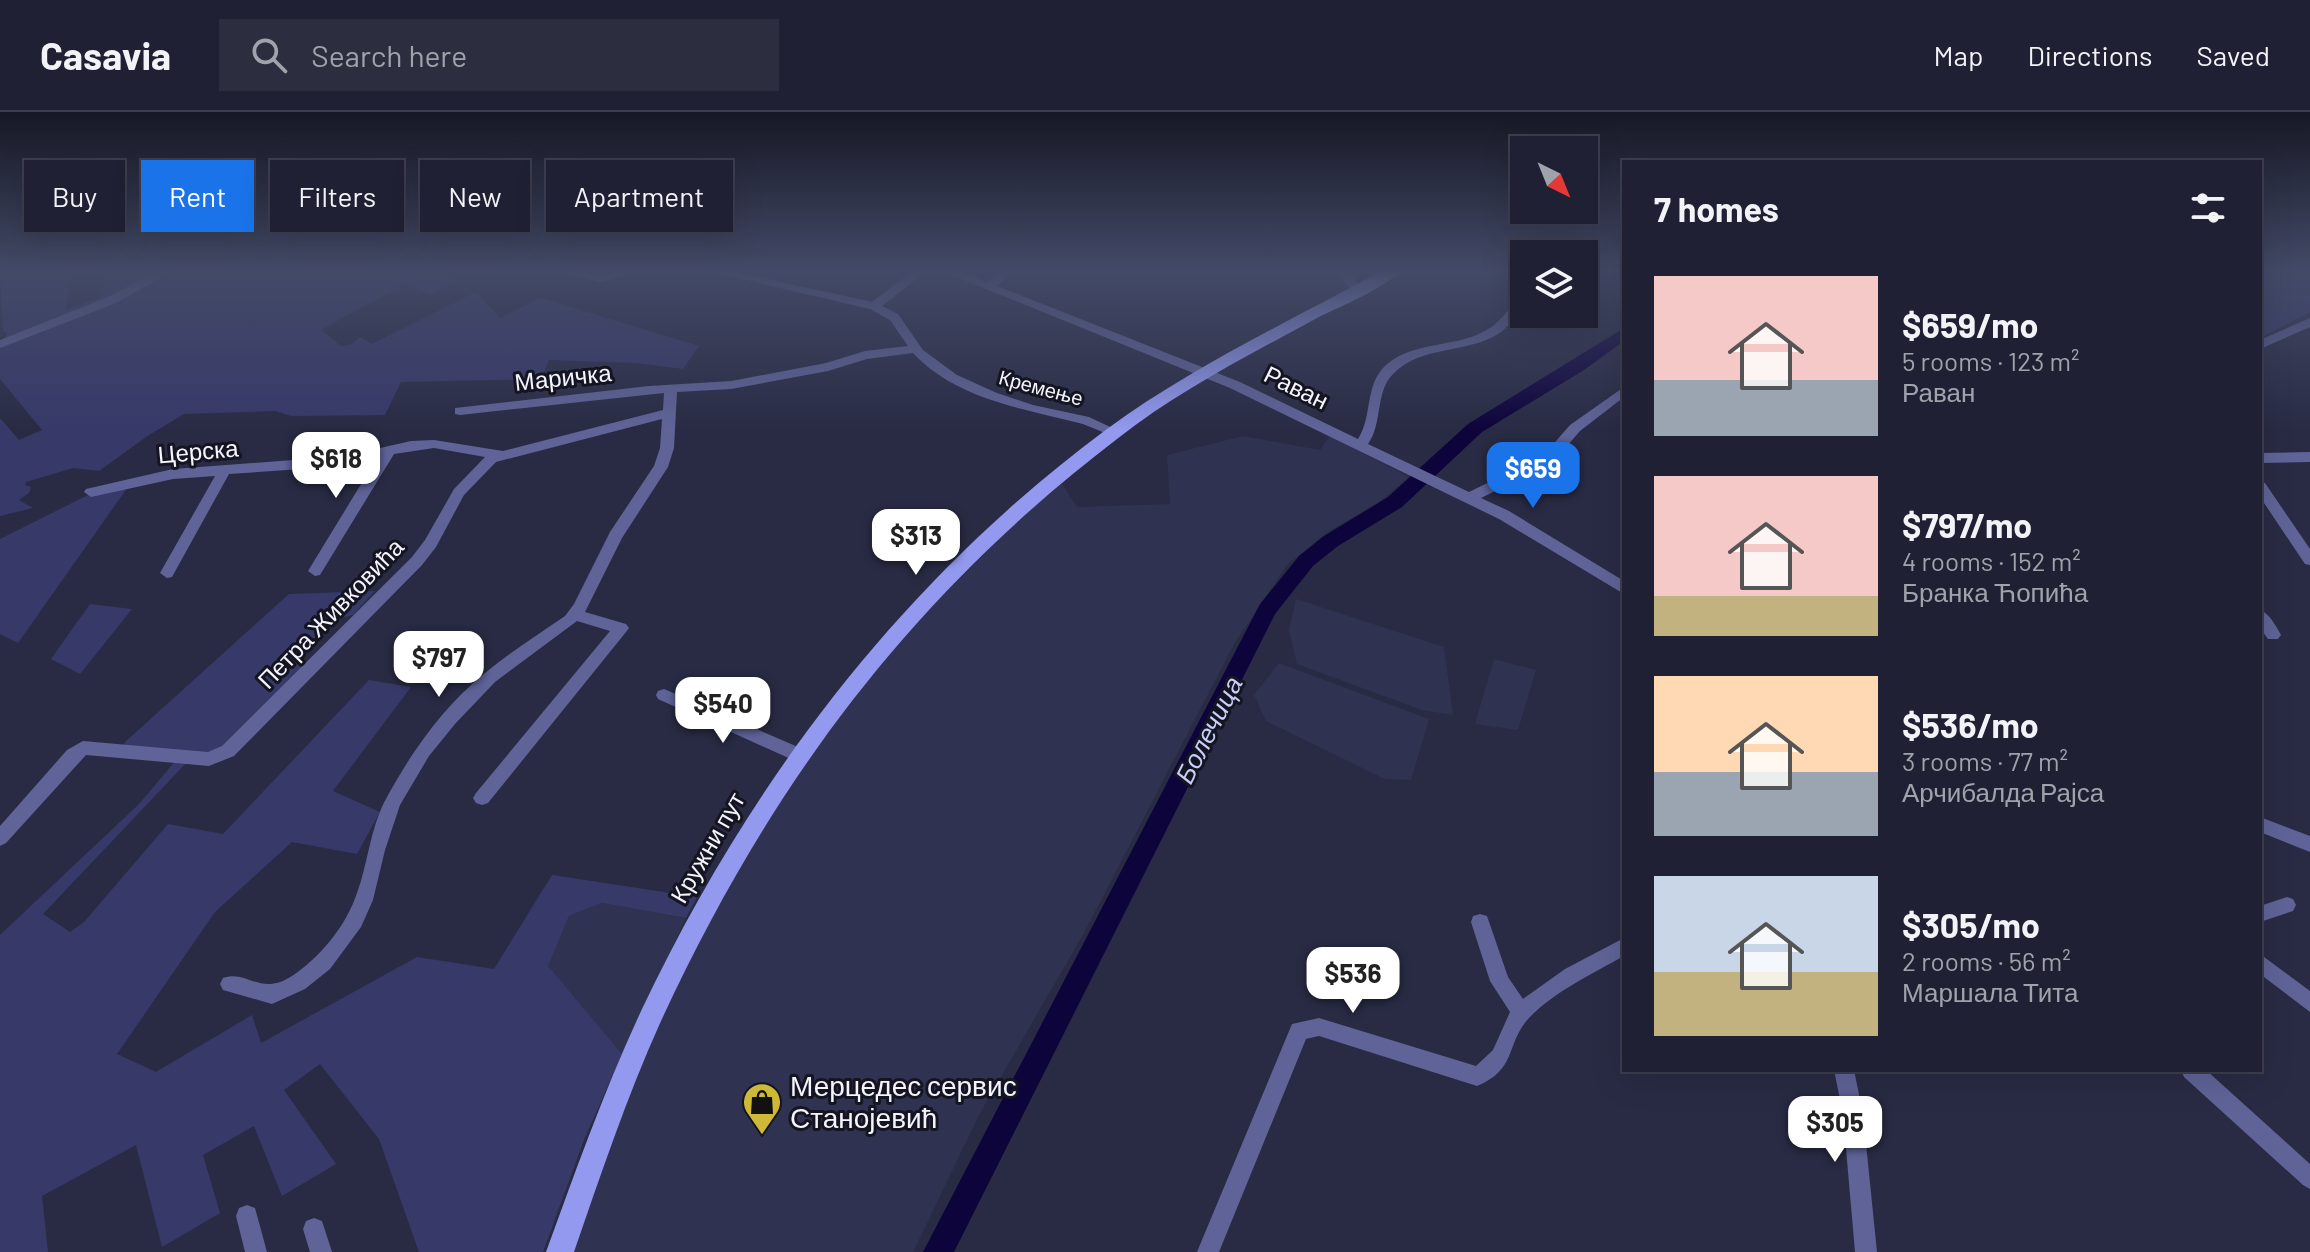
<!DOCTYPE html>
<html lang="en">
<head>
<meta charset="utf-8">
<style>
	body { margin:0; font-family:Barlow,sans-serif; background:#2c2d3f; color:#f1f3f6; height:100vh; display:flex; flex-direction:column; font-size:30px; white-space:nowrap }
	* { box-sizing:border-box; margin:0 }
	p { font-size:26px; color:#a1a3ac }
	.icon { flex:none; width:44px; height:44px; fill:none; stroke:currentColor; stroke-width:2; stroke-linecap:round; stroke-linejoin:round }
	.map { position:relative; flex:1; overflow:hidden }
	.sheet { position:absolute; left:1622px; top:48px; width:640px; height:912px; display:flex; flex-direction:column; background:#1f2033; border-radius:0px; box-shadow:0 8px 32px #0002,0 0 0 2px #3c3e4e }
	.sheet>* { flex:none }
	.hud { position:absolute; left:24px; top:48px; width:760px; height:72px; display:flex; gap:16px }
	.needle { width:52px; rotate:137deg }
	.tools { position:absolute; left:1510px; top:24px; display:grid; gap:16px }
	.tools a { display:grid; place-items:center; width:88px; height:88px; border-radius:0px; background:#1f2033; box-shadow:0 8px 32px #0002,0 0 0 2px #3c3e4e; font-size:40px }
	.price { position:absolute; translate:-50% -68px; padding:0 18px; border-radius:16px; background:#fff; color:#222; font-size:26px; line-height:52px; filter:drop-shadow(0 2px 4px #0008) }
	.price::after { content:''; position:absolute; left:50%; top:48px; width:24px; height:18px; margin-left:-12px; background:inherit; clip-path:polygon(0 0,100% 0,50% 100%) }
	.price.on { background:#1a73e8; color:#fff }
	ul { padding:0; list-style:none }
	li { display:flex; align-items:center; gap:24px; height:200px; padding:0 32px }
	li span { display:grid; place-items:center; flex:none; width:224px; height:160px; border-radius:0px; color:#555 }
	li>.icon { margin-inline-start:auto }
	span .icon { width:96px; height:96px; fill:#fffc; stroke-width:1 }
	li b { font-size:34px }
	h2 { display:flex; justify-content:space-between; align-items:center; height:96px; padding:0 32px; font-size:34px }
	.pill { padding:0 28px; border-radius:0px; background:#1f2033; box-shadow:0 8px 32px #0002,0 0 0 2px #3c3e4e; font-size:28px; line-height:72px }
	.pill.on { background:#1a73e8; color:#fff }
	header { display:flex; align-items:center; gap:48px; box-sizing:border-box; height:112px; padding:0 40px; background:#1f2033; border-bottom:2px solid #3c3e4e }
	header strong { font-size:38px }
	nav { display:flex; gap:44px; margin-inline-start:auto; font-size:28px }
	.search { width:560px; height:72px; background:#2c2d3f; display:flex; align-items:center; gap:20px; box-sizing:border-box; padding:0 28px; border-radius:0px; color:#a1a3ac; font-size:30px }
	.map>svg:first-child { display:block }
	.built { fill:#303251 }
	.green { fill:#373969 }
	.lines { fill:none; stroke-linecap:round; stroke-linejoin:round }
	.river { fill:#0e043c; fill-rule:evenodd }
	.minor { fill:#5f6397; fill-rule:evenodd }
	.major { fill:#9299ef; fill-rule:evenodd }
	.labels { text-anchor:middle; stroke-width:6; stroke-linejoin:round; paint-order:stroke }
	.far-street-label { font-size:20px; fill:#f3f4fe; stroke:#141520 }
	.street-label { font-size:24px; fill:#f3f4fe; stroke:#141520 }
	.water-label { font-size:26px; font-style:italic; fill:#c8cdf9; stroke:#141520 }
	.near-poi-label { font-size:28px; fill:#f3f4fe; stroke:#141520; text-anchor:start }
</style>
</head>
<body>
<header>
<strong>Casavia</strong>
<div class="search"><svg class="icon" aria-label="search" viewBox="0 0 24 24"><circle cx="10" cy="10" r="6"/><path d="M15 15l6 6"/></svg>Search here</div>
<nav><a>Map</a><a>Directions</a><a>Saved</a></nav>
</header>
<div class="map">
<svg width="2310" height="1140" viewBox="0 0 2310 1140">
	<rect width="100%" height="100%" fill="#292b44"/>
	<path class="built" d="M1243,324L1320,338L1330,324L1409,365L1379,390L1326,421L1287,453L1234,532L1085,819L980,1001L913,1140H569L638,948L717,783L778,681L926,492L1057,364L1077,395L1170,392L1167,343Z
		M1296,487L1444,535L1453,603L1422,598L1297,552L1289,518Z
		M1494,547L1536,558L1518,618L1475,612Z
		M1279,551L1429,607L1411,668L1385,667L1266,609L1254,583Z
		M602,791L686,806L622,942L547,854L569,804Z"/>
	<path class="green" d="M0,157H70L66,198L103,184L105,157H169L112,187L5,227L7,221L3,219Z
		M172,157H439L457,168L431,183L406,171L321,218L341,234L352,232L360,225L372,232L476,180L500,206L541,186L699,234L683,257L637,251L549,248L541,267L401,270L385,303L291,304L275,299L184,302L146,325L99,359L73,356L26,370L25,373L31,375L29,381L19,388L33,396L0,404V306L19,328L42,318L0,267V234Z
		M2260,157H2310V200L2260,226Z
		M130,372L18,531L0,522V427L90,382Z
		M375,479L353,503L337,507L299,543V551L307,553L232,633L202,643L123,635L125,630L289,482Z
		M90,492L132,497L80,562L51,547Z
		M369,568L411,575L333,679L380,700L357,742L292,730L215,800L117,942L156,960L252,903L261,931L417,845L494,857L552,763L697,785L686,806L602,791L569,804L548,854L622,942L584,1028L543,1140H419L379,1027L320,952L284,978L336,1052L282,1084L254,1014L203,1043L220,1101L162,1135L136,1033L42,1084L48,1140H0V823L139,692L177,647L189,648L43,802L70,820L84,810L168,712L223,722Z"/>
	<g class="lines">
		<path class="river" d="M1624,216V229L1584,258L1482,320L1402,395L1338,434L1313,454L1275,502L954,1140H923L1260,492L1299,444L1324,424L1388,385L1468,312Z"/>
		<path class="minor" d="M161,157H177L116,191L0,236V228L108,185Z
			M546,157H573L601,162L624,157H647L601,170Z
			M699,157H723L872,190L915,157H929L882,194L898,202L923,238L957,263L997,281L1033,293L1089,305L1121,320L1114,324C1102,321 1091,314 1079,311C1021,296 956,287 913,241L867,247L828,259L731,277L677,280L674,336L668,355L622,426L585,500L626,512L629,516L626,520L488,691L482,693L476,691L473,686L476,681L610,519L577,509L495,570L455,612L429,644L400,693L385,738L373,788L361,815L330,857L305,877L272,892L223,878L220,872L223,866C247,857 260,885 292,864C318,847 343,817 354,789C368,756 369,717 387,685C412,639 444,594 485,561C510,540 538,523 565,504L574,492L610,420L654,354L660,336L662,307L496,350L464,383L436,435L422,453L234,644L209,654L86,643L6,731L0,734V714L67,638L83,629L208,640L222,634L412,445L425,428L454,377L485,345L434,336L394,342L320,463L315,464L308,459L377,346L345,354L229,362L172,465L167,466L160,461L215,364L173,367L91,385L84,380L86,377L173,357L345,344L411,329L434,328L503,339L663,298L664,281L460,303L455,302V296L649,274L731,269L826,251L865,239L908,234L890,208L870,197Z
			M937,157H954L987,170L1002,157H1016L997,174L1240,270L1358,327C1373,304 1364,273 1386,253C1416,227 1459,237 1490,216C1502,208 1510,195 1520,184L1524,183V195C1516,204 1509,215 1498,222C1466,242 1421,233 1393,262C1375,280 1383,311 1368,332L1469,380L1543,344L1570,313L1624,275V285L1580,319L1553,350L1481,386L1509,399L1624,469V482L1499,407L1230,276Z
			M1335,157H1347L1364,179L1362,182H1354Z
			M1513,157H1524V175L1518,171Z
			M2310,206V215L2260,237V228Z
			M2310,340V350L2260,351V341Z
			M2260,369L2265,371L2310,437V453L2305,452L2260,385Z
			M2260,498C2269,501 2276,514 2281,523L2278,527H2268L2260,516Z
			M664,577L805,638L807,643L805,648H793L658,587L656,583L658,579Z
			M2260,705L2310,724V740L2260,720Z
			M2287,785L2293,787L2296,793L2293,799L2260,810V794Z
			M1480,802L1487,804L1508,865L1523,887L1565,857L1624,826V844C1592,862 1555,879 1529,906C1505,932 1518,957 1477,974L1319,924L1306,927L1219,1140H1197L1292,912L1319,906L1476,954L1493,938L1510,900L1490,869L1471,810L1473,804Z
			M2260,842L2310,879V900L2260,862Z
			M1834,958H1854L1863,1002L1877,1140H1855L1843,1002Z
			M2181,958H2206L2310,1052V1077L2303,1073L2184,965Z
			M247,1093L255,1096L267,1140H245L236,1104L239,1096Z
			M314,1106L322,1109L332,1140H310L303,1117L306,1109Z"/>
		<path class="major" d="M1385,157H1404C1381,178 1345,192 1317,206C1249,243 1178,279 1117,327C910,485 770,673 661,909C627,984 601,1062 574,1140H546C576,1058 605,976 642,897C750,669 903,468 1107,317C1193,254 1292,208 1385,157Z"/>
	</g>
	<linearGradient id="sky" x2="0" y2="1"><stop stop-color="#171825"/><stop offset="0.5" stop-color="#434a67"/><stop offset="1" stop-color="#434a67" stop-opacity="0"/></linearGradient>
	<rect width="2310" height="317" fill="url(#sky)"/>
	<defs>
		<g id="shop-pin" transform="scale(2)"><path d="M0 17L-7.5 6A9.5 9.5 0 1 1 7.5 6Z" fill="#ceb837" stroke="#141520"/><path d="M-5-2.5h2.3a2.7 3.5 0 0 1 5.4 0H5L5.5 6h-11ZM-1.5-2.5h3a1.5 2.3 0 0 0-3 0Z" fill="#111"/></g>
	</defs>
	<g fill-rule="evenodd">
		<use href="#shop-pin" x="762" y="990"/>
	</g>
	<g class="labels">
		<g class="far-street-label">
			<text transform="translate(1041 276) rotate(15)" y="7">Кремење</text>
		</g>
		<g class="street-label">
			<text transform="translate(563 266) rotate(-6)" y="8">Маричка</text>
			<text transform="translate(1296 276) rotate(26)" y="8">Раван</text>
			<text transform="translate(198 340) rotate(-5)" y="8">Церска</text>
			<text transform="translate(331 502) rotate(-46)" y="8">Петра Живковића</text>
			<text transform="translate(708 736) rotate(-60)" y="8">Кружни пут</text>
		</g>
		<g class="water-label">
			<text transform="translate(1209 618) rotate(-63)" y="9">Болечица</text>
		</g>
		<g class="near-poi-label">
			<text x="790" y="984">Мерцедес сервис<tspan x="790" dy="32">Станојевић</tspan></text>
		</g>
	</g>
</svg>
<div class="tools">
<a><svg class="needle" viewBox="-14 -14 28 28"><path d="M0-13l5 13h-10z" fill="#e53935"/><path d="M0 13l5-13h-10z" fill="#a1a3ac"/></svg></a>
<a><svg class="icon" aria-label="layers" viewBox="0 0 24 24"><path d="M12 4l9 5-9 5-9-5zM3 14l9 5 9-5"/></svg></a>
</div>
<b class="price" style="left:336px;top:388px">$618</b>
<b class="price on" style="left:1533px;top:398px">$659</b>
<b class="price" style="left:916px;top:465px">$313</b>
<b class="price" style="left:439px;top:587px">$797</b>
<b class="price" style="left:723px;top:633px">$540</b>
<b class="price" style="left:1353px;top:903px">$536</b>
<b class="price" style="left:1835px;top:1052px">$305</b>
<div class="hud">
<a class="pill">Buy</a>
<a class="pill on">Rent</a>
<a class="pill">Filters</a>
<a class="pill">New</a>
<a class="pill">Apartment</a>
</div>
<section class="sheet">
<h2>7 homes<svg class="icon" aria-label="filters" viewBox="0 0 24 24"><path d="M4 7h16M4 17h16"/><circle cx="9" cy="7" r="2"/><circle cx="15" cy="17" r="2"/></svg></h2>
<ul>
<li><span style="background:linear-gradient(#f6c9c9 65%,#9aa5b1 0)"><svg class="icon" aria-label="home" viewBox="0 0 24 24"><path d="M3 11l9-7 9 7M6 9v11h12V9"/></svg></span><div><b>$659/mo</b><p>5 rooms · 123 m²</p><p>Раван</p></div></li>
<li><span style="background:linear-gradient(#f6c9c9 75%,#c2b280 0)"><svg class="icon" aria-label="home" viewBox="0 0 24 24"><path d="M3 11l9-7 9 7M6 9v11h12V9"/></svg></span><div><b>$797/mo</b><p>4 rooms · 152 m²</p><p>Бранка Ћопића</p></div></li>
<li><span style="background:linear-gradient(#ffd9b3 60%,#9aa5b1 0)"><svg class="icon" aria-label="home" viewBox="0 0 24 24"><path d="M3 11l9-7 9 7M6 9v11h12V9"/></svg></span><div><b>$536/mo</b><p>3 rooms · 77 m²</p><p>Арчибалда Рајса</p></div></li>
<li><span style="background:linear-gradient(#c9d6e8 60%,#c2b280 0)"><svg class="icon" aria-label="home" viewBox="0 0 24 24"><path d="M3 11l9-7 9 7M6 9v11h12V9"/></svg></span><div><b>$305/mo</b><p>2 rooms · 56 m²</p><p>Маршала Тита</p></div></li>
</ul>
</section>
</div>
</body>
</html>
